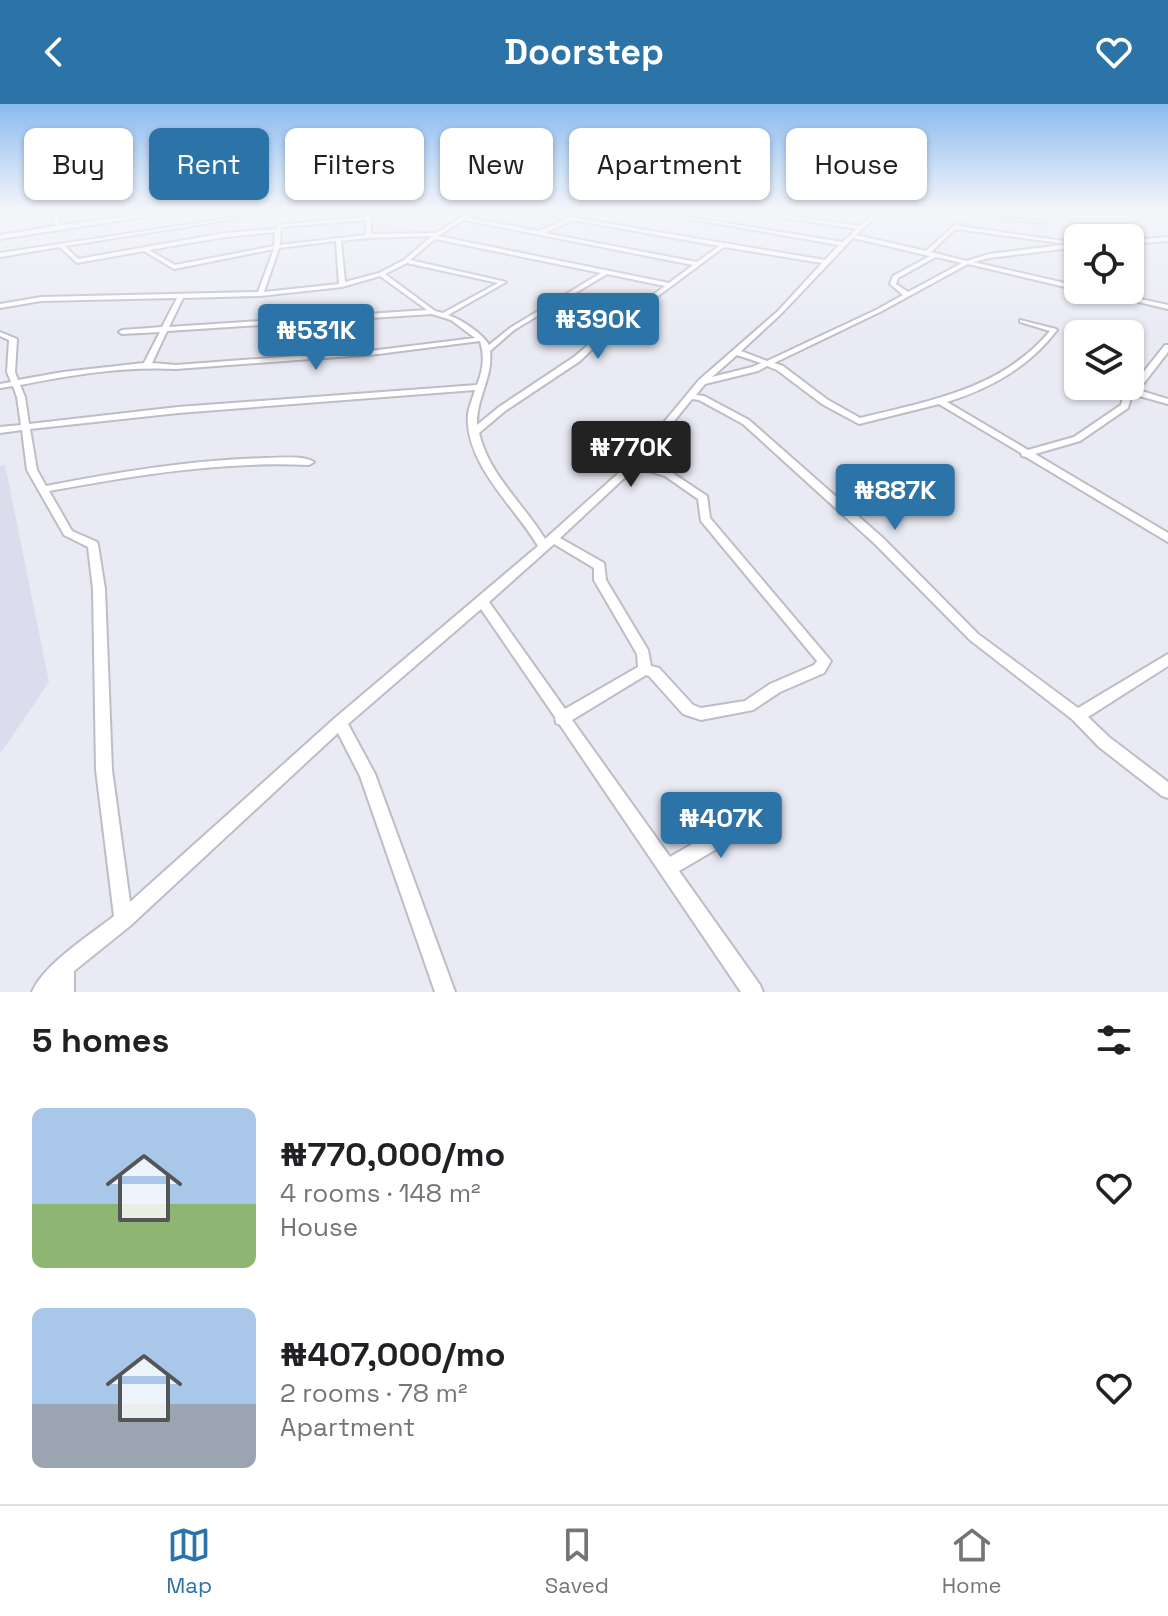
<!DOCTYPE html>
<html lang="en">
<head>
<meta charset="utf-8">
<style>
	body { margin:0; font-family:"Space Grotesk",sans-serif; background:#f6f6f6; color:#202124; height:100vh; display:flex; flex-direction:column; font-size:30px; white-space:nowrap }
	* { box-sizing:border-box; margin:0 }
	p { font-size:26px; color:#757577 }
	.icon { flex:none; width:44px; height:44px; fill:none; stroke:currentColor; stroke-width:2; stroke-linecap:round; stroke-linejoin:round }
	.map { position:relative; height:888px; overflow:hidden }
	.side { display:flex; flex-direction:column; background:#fff; flex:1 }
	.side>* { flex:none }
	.banner { position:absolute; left:24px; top:24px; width:1120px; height:72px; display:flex; gap:16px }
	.controls { position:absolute; left:1064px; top:120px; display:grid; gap:16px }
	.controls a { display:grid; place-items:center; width:80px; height:80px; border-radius:12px; background:#fff; box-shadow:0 2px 6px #0004; font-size:40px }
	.price { position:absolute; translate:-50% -68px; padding:0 18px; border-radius:8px; background:#2c73a7; color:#fff; font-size:26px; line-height:52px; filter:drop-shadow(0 2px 4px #0008) }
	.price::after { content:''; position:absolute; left:50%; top:48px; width:24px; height:18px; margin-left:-12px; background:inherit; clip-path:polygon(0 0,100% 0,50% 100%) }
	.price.on { background:#222; color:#fff }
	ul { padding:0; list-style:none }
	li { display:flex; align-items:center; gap:24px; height:200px; padding:0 32px }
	li span { display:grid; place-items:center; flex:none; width:224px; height:160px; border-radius:12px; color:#555 }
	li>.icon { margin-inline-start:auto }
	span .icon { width:96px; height:96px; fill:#fffc; stroke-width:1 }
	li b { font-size:34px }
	h2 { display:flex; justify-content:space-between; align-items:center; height:96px; padding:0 32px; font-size:34px }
	.tag { padding:0 28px; border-radius:12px; background:#fff; box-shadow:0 2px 6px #0004; font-size:28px; line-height:72px }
	.tag.on { background:#2c73a7; color:#fff }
	header { display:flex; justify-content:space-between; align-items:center; height:104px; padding:0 32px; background:#2c73a7; color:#fff; font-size:36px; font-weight:800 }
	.dock { display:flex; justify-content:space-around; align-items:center; height:112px; border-top:2px solid #e0e0e0; background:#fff; font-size:22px; color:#757577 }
	.dock a { display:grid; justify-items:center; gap:4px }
	.dock .on { color:#2c73a7 }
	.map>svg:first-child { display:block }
	.built { fill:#dcdced }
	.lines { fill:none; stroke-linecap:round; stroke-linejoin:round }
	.minor-casing { stroke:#bdbdc7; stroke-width:4 }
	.minor { fill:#fff; fill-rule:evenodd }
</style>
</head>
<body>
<header><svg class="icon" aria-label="back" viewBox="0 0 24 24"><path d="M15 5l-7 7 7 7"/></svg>Doorstep<svg class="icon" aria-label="heart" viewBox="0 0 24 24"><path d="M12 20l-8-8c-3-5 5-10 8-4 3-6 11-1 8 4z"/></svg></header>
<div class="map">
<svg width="1168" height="888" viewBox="0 0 1168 888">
	<rect width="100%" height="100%" fill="#e9eaf4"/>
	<path class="built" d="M5,361L49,578L0,650V362Z"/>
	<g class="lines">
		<g class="minor-casing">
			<path id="minor" d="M23,107L21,108L0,110V108Z
				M51,107H55L57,111L95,107L58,113L61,121L173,107H182L0,135V131L56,122Z
				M277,107H285L65,142L78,155L225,129L276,125L279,121L366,113L367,107H371V130L436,129L470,108L425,110L427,108L478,107L468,114L539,127L567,115L526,107H533L825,156L839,141L645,107H653L842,138L857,125L745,107H753L860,122L878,107H882L856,131L926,147L958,118L960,119L958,122L1071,138L1068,140L955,125L931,148L967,157L989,150L1078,139V143L989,154L973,158L1078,182V186L968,160L880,208L774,259L783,262L828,296L860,314C929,297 1002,285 1050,227L1020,218V216L1056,225L1057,226C1029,263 991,284 947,298L1028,346L1074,333L1121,301L1126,284L1138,275L1165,241H1168V248L1144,279L1135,285L1168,295V300L1132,290L1128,304L1080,337L1035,350L1168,429V438L1026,353L1022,352L1021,349L939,300L859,320L822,300L777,266L767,262L758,267L705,280L696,291L704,292L749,316L883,434L978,530L1078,604L1168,550V562L1088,613L1109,633L1168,678V694L1162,692L1099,643L1073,616L970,536L875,440L743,320L699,296L692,295L640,359L671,368L707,392L710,414L831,557L824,569L780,588L753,606L701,616L683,610L649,572L646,571L572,616L670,753L749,707L755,705L761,707L763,713L761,719L679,767L760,881L763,888H741L560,621L556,619L555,613L481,505L348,620L375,670L455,888H435L360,672L338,629L130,822L74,867V888H32C44,860 90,831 114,812L96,666L93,485L88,443L64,431L63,429L27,366L22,326L0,329V323L21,321L17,293L13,282L0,284V280L11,278L7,268L9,236L0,232V228L17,235L15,268L18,276L63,268L144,259L160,228L122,230L119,228L122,226L162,223L177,194L41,197L0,204V200L41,193L258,188L274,145L174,165L144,147L77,159L60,143L0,153V149ZM366,116V131L280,141L281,123ZM464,116L693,161L669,179L438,132ZM573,116L719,142L697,158L545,129ZM275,128L274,142L175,161L149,146L225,133ZM432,132L404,156L379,169L345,178L341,137L368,134ZM853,134L930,152L893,172L890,180L903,191L876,206L767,257L741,247L782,209ZM435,135L601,169L510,224L489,241C482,229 462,216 448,211L506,178L410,156ZM336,137L339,180L264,188L279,144ZM724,143L822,159L778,207L699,276L631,358L545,435C523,399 489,371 479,329L505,307L580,257L611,227ZM936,153L962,159L908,188L896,180L898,174ZM407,159L498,179L443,209L435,207L385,170ZM607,170L665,182L607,225L574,253L499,303L477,321C476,294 493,274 490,247L514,226ZM380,172L427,206L169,223L183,194L260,192L342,183ZM432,210L451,216L475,234L378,246L176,261L152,259L167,227ZM480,237C485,253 483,266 477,281L178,303L29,320L25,293L20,281C71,271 124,262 176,265L378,250ZM737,251L761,259L752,263L712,273ZM475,286C473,294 469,302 468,310C464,359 515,403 538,442L335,614L130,798L112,666L105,485L98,441L97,438L72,427L49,387C135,371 221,357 309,361L314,358C302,351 280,354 266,354C192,356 119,368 46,382L37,366L30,325L178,309ZM636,363L665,372L698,395L701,417L817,557L814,561L770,580L745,597L701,604L693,601L659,564L651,562L648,546L606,476L604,459L560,434ZM554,440L594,464V476L637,550L638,563L565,605L489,498Z
				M943,107H953L1045,118L1043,119Z
				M1168,133V137L1130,140V136Z
				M1088,186H1099L1168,201V205Z"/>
		</g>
		<use href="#minor" class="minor"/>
	</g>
	<linearGradient id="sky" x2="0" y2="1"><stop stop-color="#8bbaef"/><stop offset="0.46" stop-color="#f5f6fa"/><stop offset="1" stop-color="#f5f6fa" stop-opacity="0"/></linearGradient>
	<rect width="1168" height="231" fill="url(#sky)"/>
</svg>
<div class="controls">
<a><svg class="icon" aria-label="locate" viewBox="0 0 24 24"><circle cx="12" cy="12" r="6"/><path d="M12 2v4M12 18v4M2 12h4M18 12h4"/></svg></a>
<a><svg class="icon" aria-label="layers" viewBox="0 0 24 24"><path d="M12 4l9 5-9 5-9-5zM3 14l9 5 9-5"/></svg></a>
</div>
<b class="price" style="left:598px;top:257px">₦390K</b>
<b class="price" style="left:316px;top:268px">₦531K</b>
<b class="price on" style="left:631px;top:385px">₦770K</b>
<b class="price" style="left:895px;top:428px">₦887K</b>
<b class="price" style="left:721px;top:756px">₦407K</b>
<div class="banner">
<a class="tag">Buy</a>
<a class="tag on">Rent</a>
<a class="tag">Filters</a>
<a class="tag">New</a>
<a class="tag">Apartment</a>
<a class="tag">House</a>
</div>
</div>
<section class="side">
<h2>5 homes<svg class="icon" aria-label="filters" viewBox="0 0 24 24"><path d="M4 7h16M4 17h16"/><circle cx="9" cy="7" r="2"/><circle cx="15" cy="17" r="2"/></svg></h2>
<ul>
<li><span style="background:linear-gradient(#a9c7e8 60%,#8fb573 0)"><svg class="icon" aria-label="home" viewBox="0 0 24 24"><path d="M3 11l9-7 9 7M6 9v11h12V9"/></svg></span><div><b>₦770,000/mo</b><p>4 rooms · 148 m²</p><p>House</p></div><svg class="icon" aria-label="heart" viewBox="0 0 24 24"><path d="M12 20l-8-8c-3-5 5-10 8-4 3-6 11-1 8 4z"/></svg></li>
<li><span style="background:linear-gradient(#a9c7e8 60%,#9aa5b1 0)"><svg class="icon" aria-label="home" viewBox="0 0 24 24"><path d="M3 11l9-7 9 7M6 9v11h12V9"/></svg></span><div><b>₦407,000/mo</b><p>2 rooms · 78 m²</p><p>Apartment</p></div><svg class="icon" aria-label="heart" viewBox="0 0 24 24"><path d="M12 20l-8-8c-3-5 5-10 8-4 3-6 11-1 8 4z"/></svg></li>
</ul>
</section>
<nav class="dock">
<a class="on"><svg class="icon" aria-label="map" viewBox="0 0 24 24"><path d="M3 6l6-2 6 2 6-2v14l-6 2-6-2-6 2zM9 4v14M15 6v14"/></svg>Map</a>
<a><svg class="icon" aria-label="saved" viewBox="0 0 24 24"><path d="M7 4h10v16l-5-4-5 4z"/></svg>Saved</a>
<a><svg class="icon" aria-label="home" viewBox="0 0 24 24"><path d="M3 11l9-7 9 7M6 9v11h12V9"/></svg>Home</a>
</nav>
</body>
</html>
